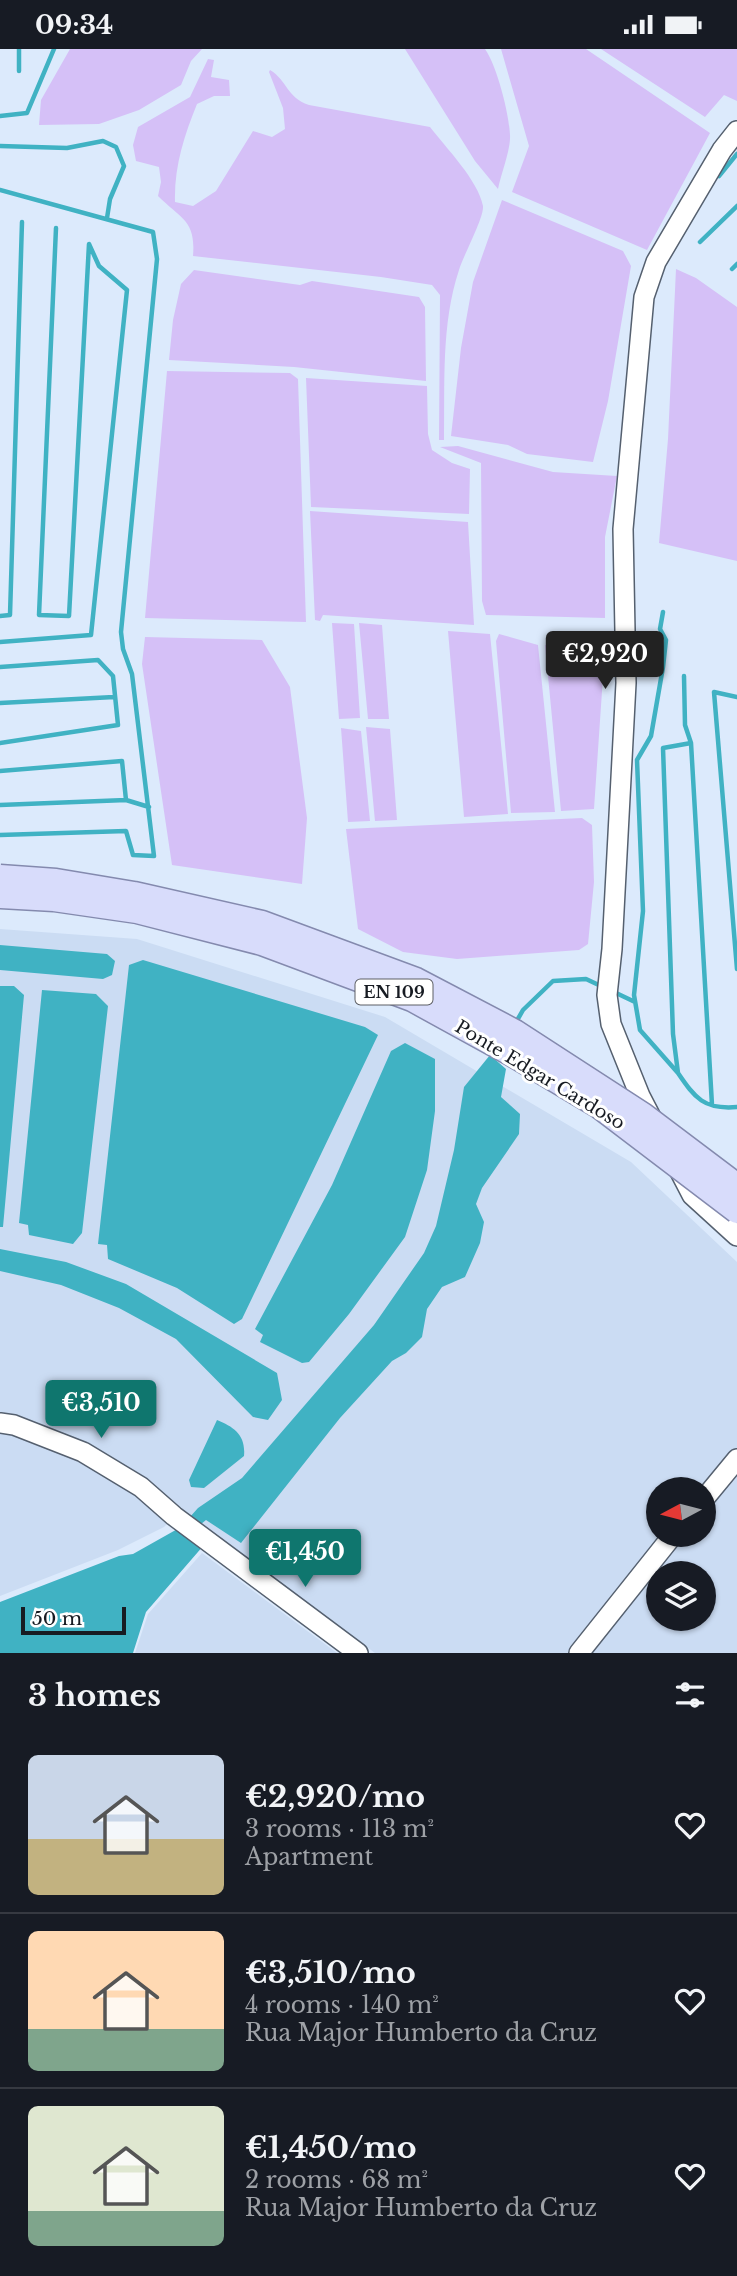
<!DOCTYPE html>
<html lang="en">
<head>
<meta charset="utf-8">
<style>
	body { margin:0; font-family:"Libre Baskerville",serif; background:#20242c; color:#f1f3f6; height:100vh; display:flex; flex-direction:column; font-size:26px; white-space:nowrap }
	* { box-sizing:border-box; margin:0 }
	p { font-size:23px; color:#9ea1a6 }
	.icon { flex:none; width:38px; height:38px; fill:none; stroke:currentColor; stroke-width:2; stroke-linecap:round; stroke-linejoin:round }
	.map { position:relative; height:1604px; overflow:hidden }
	.panel { display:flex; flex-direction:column; background:#171b24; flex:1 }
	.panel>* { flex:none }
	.needle { width:46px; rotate:263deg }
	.fabs { position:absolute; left:646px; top:1428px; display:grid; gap:14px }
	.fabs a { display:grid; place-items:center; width:70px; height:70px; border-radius:50%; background:#171b24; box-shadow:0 2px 5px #0004; font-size:35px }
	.scale { position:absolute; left:21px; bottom:18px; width:105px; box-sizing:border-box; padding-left:7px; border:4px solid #171b22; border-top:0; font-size:19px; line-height:24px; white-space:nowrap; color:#171b22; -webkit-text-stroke:5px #fff; paint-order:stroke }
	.price { position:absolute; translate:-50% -60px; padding:0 16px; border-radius:7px; background:#0f766e; color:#fff; font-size:23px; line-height:46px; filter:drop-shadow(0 2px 4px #0008) }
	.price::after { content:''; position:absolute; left:50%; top:42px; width:21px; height:16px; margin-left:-10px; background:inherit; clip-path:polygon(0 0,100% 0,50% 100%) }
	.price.on { background:#222; color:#fff }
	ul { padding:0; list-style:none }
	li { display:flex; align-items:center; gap:21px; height:175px; padding:0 28px }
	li+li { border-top:2px solid #363941 }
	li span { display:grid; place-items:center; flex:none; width:196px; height:140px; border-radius:10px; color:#555 }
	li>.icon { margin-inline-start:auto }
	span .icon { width:84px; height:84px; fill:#fffc; stroke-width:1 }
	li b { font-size:30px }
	h2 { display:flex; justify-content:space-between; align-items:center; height:84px; padding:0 28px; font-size:30px }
	.status { display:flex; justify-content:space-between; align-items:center; height:49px; padding:0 35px; background:#171b24; direction:ltr }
	.status svg { height:19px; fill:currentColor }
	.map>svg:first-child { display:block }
	.built { fill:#cbdcf3; fill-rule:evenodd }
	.green { fill:#d5c0f7 }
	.water { fill:#40b2c3 }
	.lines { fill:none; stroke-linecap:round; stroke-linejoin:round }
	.stream { stroke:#40b2c3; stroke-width:4.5 }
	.minor-casing { stroke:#55606f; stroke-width:22 }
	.minor { stroke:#fff; stroke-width:19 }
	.major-bridge-casing { stroke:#848aae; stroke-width:27; stroke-linecap:butt }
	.major-bridge { stroke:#d8dcfb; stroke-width:24 }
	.labels { text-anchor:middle; stroke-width:6; stroke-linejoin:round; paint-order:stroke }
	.shield { fill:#fff; stroke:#5d5f64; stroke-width:2 }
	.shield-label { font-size:16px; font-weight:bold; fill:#171b22 }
	.street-label { font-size:18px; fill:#171b22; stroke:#fff }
</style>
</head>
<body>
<div class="status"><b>09:34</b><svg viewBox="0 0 49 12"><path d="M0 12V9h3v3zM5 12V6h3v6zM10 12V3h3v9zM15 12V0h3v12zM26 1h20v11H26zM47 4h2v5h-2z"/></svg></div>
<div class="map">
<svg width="737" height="1604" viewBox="0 0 737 1604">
	<rect width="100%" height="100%" fill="#dceafc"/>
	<path class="built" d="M0,880L137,890L385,968L631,1113L737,1213V1604H375L181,1461L164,1478L118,1501L0,1547ZM658,1440H704V1486H658ZM658,1524H704V1570H658Z
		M202,1504L337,1604H135L148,1565Z"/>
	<path class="green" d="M70,0H202L191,12L181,36L139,61L99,75L39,76L41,51Z
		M405,0H485C497,17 509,64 510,86C511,100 501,125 498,140L475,112Z
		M501,0H586L710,84L647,201L512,143L529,97Z
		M601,0H737V52L724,46L705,68Z
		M208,10L214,11L211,28L229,31L230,47H214L197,55C184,87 174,118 175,153L193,157L216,142L253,82L272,88L285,80L283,59L269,23L270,21C288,32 286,48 309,56L430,78C446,99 478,131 483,157C484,169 463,207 459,221C441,275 445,335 444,391H439L440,246L432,236L381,228L193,207C196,171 181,170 158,147L161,133L159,118L136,112L133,96L138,78L190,48Z
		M502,151L623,202L631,217L608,352L593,413L527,405L508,396L451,387L461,299L473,233Z
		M676,220L696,229L737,258V512L659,494L668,390Z
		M194,221L300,236L312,232L419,248L425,258L426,332L294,318L169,311L173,271L181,235Z
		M167,322L290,324L298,330L306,573L145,569Z
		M306,329L427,337L428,385L432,401L452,414L470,420L469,465L311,458Z
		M458,397L553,423L617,427L605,488V569L486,566L482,552L481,414L440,398Z
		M310,462L468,473L474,576L323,566L320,572L315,571Z
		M332,574L354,575L360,669L339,670Z
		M359,574L382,576L389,670H368Z
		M448,582L490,585L508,765L464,768Z
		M499,585L538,596L555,763L511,764L496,592Z
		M145,588L262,591L290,638L307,769L302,835L172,816L142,615Z
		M571,589L604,613L594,760L561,762L545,596L565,599Z
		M366,678L390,680L397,771L375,772Z
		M341,679L361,682L370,772L348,773Z
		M582,769L592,776L594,833L588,895L579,901L457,910L403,903L358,880L346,780Z"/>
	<path class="water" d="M0,896L107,905L115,912L112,926L103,930L0,921Z
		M143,911L365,978L378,986L242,1270L234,1275L177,1239L108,1210L107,1196L98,1195L129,916Z
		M0,937H14L24,946L3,1178H0Z
		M42,941L96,945L108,957L82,1184L73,1195L29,1186L28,1176L19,1174Z
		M405,994L435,1010V1062L427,1121L405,1188L349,1265L309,1313L302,1314L260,1293L263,1286L255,1280L332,1136L391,1002Z
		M490,1006L506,1020L501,1048L520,1065L519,1085L482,1139L476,1155L484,1173L480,1194L465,1228L442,1238L427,1260L422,1288L406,1304L392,1312L340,1369L241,1494L206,1471L190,1484L204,1496L146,1563L133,1604H0V1553L119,1507L133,1505L181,1478L198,1459L242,1429L374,1276L424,1204L436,1177L454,1101L464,1038Z
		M0,1200L66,1213L126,1235L277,1324L282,1351L268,1371L253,1368L176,1290L119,1259L61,1236L0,1222Z
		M217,1371C234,1378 246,1386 244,1407L204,1439L191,1438L189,1431Z"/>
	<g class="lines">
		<path class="stream" d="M19,0V22
			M0,67L27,64L54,0
			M0,97L67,99L103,92L116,98L124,117L110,150L107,169
			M719,127L737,105
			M0,141L153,183L157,210L121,583L123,600L132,625L154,807L133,806L126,782L0,786
			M700,193L737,157
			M732,220L737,215
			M663,563L660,580L666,591L663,618L651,687L637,711L643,862L634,946L640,981L678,1024L673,985L663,699L691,694
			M0,567L10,566L22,173
			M0,593L91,586L127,241L99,217L89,195L69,567L39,566L56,179
			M0,618L98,611L113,627L118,676L0,694
			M684,627L685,676L691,694L712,1056
			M737,648L714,643L737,920
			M0,654L114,648
			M0,722L122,712L126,751
			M0,756L126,751L149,758
			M614,943L635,953
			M515,975L523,961L553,932L586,930L603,938
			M678,1024C695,1049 704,1061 737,1058"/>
		<g class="minor-casing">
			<path id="minor" d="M654,1074L640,1047L611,975L607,946L612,900L626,634L623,480L644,248L656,213L722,101L737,82
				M678,1119L692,1146L737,1187
				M0,1374L14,1376L83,1403L141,1438L174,1467L358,1604
				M704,1450L737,1410
				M579,1604L673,1486"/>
		</g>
		<use href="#minor" class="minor"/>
		<g class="major-bridge-casing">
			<path id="major-bridge" d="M0,828L56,832L134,845L262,874L416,931L515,983L643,1066L737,1137
				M0,847L54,850L137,862L262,894L412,950L512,1005L599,1057L737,1162"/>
		</g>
		<use href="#major-bridge" class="major-bridge"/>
	</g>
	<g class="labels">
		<rect class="shield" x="355.5" y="930.5" width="77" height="25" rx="5"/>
		<g class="shield-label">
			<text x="394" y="949">EN 109</text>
		</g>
		<g class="street-label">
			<text transform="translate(540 1026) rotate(31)" y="6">Ponte Edgar Cardoso</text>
		</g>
	</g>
</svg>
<div class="fabs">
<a><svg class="needle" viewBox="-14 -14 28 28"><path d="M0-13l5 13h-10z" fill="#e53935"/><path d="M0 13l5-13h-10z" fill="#9ea1a6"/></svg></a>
<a><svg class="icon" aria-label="layers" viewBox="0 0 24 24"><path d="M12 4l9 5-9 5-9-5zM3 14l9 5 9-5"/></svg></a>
</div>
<div class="scale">50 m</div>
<b class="price on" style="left:605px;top:642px">€2,920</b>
<b class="price" style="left:101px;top:1391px">€3,510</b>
<b class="price" style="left:305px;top:1540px">€1,450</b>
</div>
<section class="panel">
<h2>3 homes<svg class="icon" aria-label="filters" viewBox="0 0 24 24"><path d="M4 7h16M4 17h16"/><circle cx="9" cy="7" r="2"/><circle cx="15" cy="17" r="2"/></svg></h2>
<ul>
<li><span style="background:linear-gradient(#c9d6e8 60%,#c2b280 0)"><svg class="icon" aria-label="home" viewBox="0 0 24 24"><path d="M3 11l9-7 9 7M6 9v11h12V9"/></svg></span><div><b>€2,920/mo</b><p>3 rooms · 113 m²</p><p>Apartment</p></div><svg class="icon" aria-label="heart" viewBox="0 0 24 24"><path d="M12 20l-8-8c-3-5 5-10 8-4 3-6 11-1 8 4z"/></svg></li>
<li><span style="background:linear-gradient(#ffd9b3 70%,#7fa58c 0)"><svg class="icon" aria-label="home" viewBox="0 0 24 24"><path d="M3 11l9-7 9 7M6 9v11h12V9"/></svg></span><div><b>€3,510/mo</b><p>4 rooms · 140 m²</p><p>Rua Major Humberto da Cruz</p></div><svg class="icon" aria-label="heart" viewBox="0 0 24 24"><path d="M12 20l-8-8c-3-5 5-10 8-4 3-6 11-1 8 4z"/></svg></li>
<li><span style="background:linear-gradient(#dfe7d0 75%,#7fa58c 0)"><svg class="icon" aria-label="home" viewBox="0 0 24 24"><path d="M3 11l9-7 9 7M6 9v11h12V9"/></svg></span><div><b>€1,450/mo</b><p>2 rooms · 68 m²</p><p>Rua Major Humberto da Cruz</p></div><svg class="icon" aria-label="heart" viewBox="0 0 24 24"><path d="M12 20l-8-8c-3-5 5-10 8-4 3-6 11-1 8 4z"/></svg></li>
</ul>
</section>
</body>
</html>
